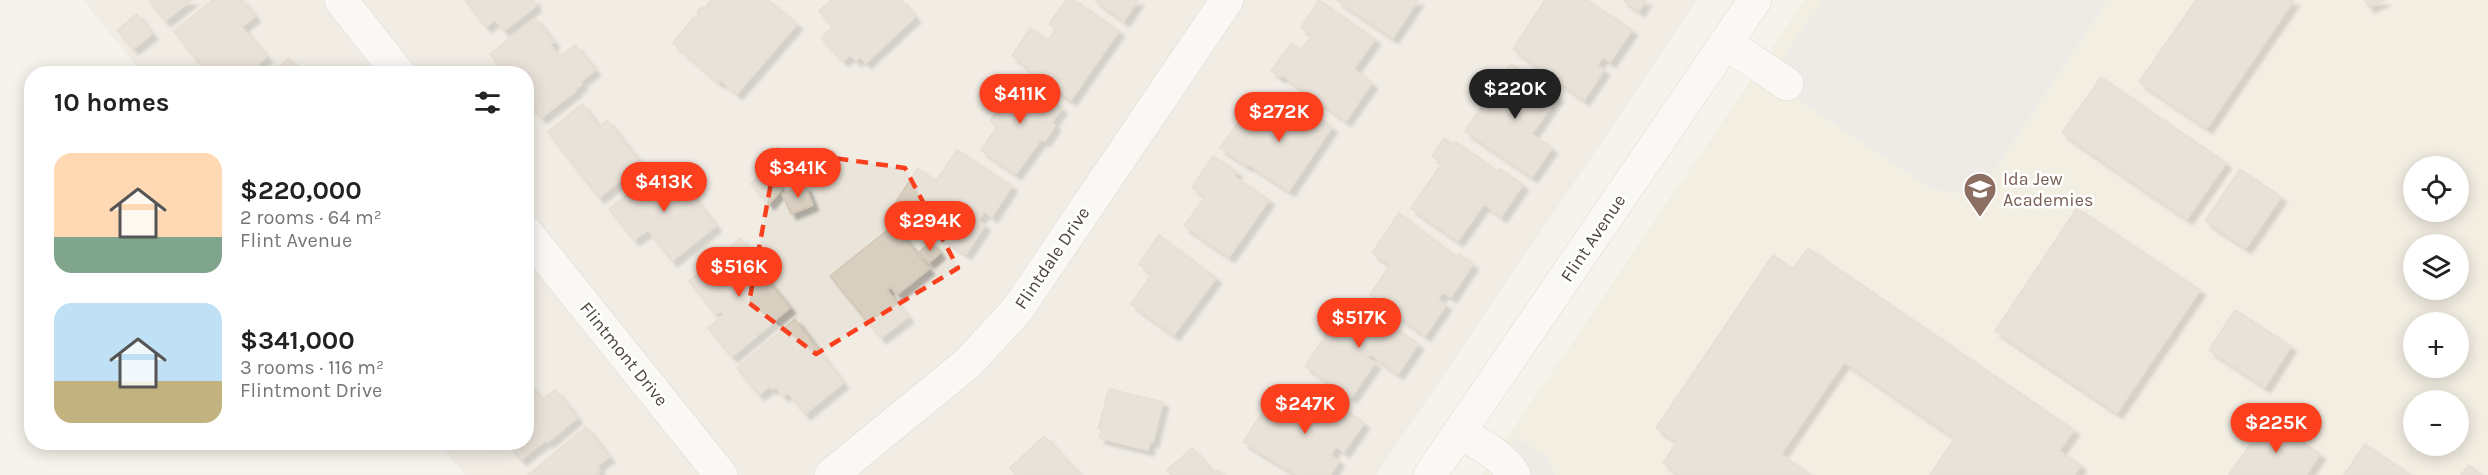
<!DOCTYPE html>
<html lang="en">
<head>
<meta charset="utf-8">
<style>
	body { margin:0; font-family:Karla,sans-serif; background:#f2f2f2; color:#222; height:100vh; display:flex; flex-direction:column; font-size:22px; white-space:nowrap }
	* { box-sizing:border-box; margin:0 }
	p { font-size:20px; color:#767676 }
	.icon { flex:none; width:33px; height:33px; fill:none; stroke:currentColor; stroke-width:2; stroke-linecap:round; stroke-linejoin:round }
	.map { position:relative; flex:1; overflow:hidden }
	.details { position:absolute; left:24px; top:66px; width:510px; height:384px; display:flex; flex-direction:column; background:#fff; border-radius:24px; box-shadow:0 3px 15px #0003 }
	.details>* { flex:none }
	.tools { position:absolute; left:2403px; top:156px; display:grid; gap:12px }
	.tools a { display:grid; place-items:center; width:66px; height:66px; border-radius:50%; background:#fff; box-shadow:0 3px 15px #0003; font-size:30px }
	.price { position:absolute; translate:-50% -51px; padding:0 14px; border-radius:21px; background:#fc3f1d; color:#fff; font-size:20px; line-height:39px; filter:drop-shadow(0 2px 3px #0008) }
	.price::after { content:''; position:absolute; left:50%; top:36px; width:18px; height:14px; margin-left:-9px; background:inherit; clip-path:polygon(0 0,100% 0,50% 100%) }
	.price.on { background:#222; color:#fff }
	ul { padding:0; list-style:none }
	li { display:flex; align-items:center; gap:18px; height:150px; padding:0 30px }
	li span { display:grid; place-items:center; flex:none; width:168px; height:120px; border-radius:18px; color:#555 }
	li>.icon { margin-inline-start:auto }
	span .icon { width:72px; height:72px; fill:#fffc; stroke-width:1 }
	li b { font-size:26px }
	h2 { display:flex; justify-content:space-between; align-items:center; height:72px; padding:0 30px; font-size:26px }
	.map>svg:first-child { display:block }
	.residential { fill:#eae5da }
	.education { fill:#efe8d6; fill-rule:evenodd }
	.parking { fill:#e5e3e0 }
	.building { fill:#d8cfc1; stroke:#d3c7b4; stroke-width:1.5; filter:url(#shadow) }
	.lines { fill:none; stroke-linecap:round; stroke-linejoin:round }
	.minor-casing { stroke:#c2bbae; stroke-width:34 }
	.minor { stroke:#fff; stroke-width:33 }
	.marked { fill:none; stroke:#fc3f1d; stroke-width:4.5; stroke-dasharray:12 8; stroke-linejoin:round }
	.labels { text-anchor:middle; stroke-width:5; stroke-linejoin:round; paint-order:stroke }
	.education-label { font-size:18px; fill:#785e54; stroke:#fff; text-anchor:start }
	.street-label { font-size:18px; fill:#4b4439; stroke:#fff }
</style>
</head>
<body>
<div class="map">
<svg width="2488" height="475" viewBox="0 0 2488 475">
	<defs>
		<filter id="shadow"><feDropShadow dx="5.5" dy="5.5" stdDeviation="1.5" flood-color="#0004"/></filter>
	</defs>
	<rect width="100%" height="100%" fill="#f6f3ec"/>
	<path class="residential" d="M83,0H1698L1376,475H465L439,443L526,442V74L142,73Z"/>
	<path class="education" d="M1805,0H2488V475H1482ZM2414,166H2458V212H2414ZM2414,244H2458V290H2414ZM2414,322H2458V368H2414ZM2414,400H2458V446H2414Z"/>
	<path class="parking" d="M1823,0H2108L1986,183L1962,193L1947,192L1930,188L1768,79Z
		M1517,437L1549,459L1555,475H1490Z"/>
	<path class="building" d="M149,0H192L165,21Z
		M213,0H242L255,16L242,27L267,57L258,64L263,71L260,74H208L174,31Z
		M465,0H535L533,2L536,6L504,31L495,20L486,27Z
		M711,0H768L797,24L737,94L720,80L718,82L673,43L694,17L695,19L699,14L697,12L702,7L705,8Z
		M831,0H901L915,17L866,63L860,57L856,61L850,55L843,61L821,38L833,27L819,11Z
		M1066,0H1074L1119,31L1071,100L1028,71L1029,68L1012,56L1030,28L1048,40L1056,29L1049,24Z
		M1095,0H1138L1124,21Z
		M1319,0L1375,39L1354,69L1372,83L1346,121L1282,75L1280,77L1271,71L1291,43L1301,50L1312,35L1301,27Z
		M1337,0H1418L1393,38Z
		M1545,0H1587L1632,30L1610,62L1603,57L1597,65L1604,70L1584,100L1513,49Z
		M1623,0H1646L1639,11Z
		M2196,0H2294L2207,128L2139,82Z
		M2365,0H2385L2369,7Z
		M137,14L152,34L133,49L117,30Z
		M535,18L554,42L550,45L560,57L575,45L595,70L580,82L582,84L575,90L576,91L541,118L530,105L526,107V74H506L490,54Z
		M289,58L302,74H270Z
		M1511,64L1558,96L1532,134L1552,148L1532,177L1465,131Z
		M2101,77L2226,163L2187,219L2062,133Z
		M1018,78L1028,85L1030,82L1037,88L1036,90L1062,108L1052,122L1055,125L1045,141L1041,139L1016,174L981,150L997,127L990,121Z
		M1285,95L1332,127L1289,191L1248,164L1247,166L1220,148L1241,118L1261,132Z
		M582,104L599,127L607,120L641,164L633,171L634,173L629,177L627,175L599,198L548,132Z
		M1444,138L1454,145L1456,142L1498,171L1500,169L1523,185L1501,217L1484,204L1458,241L1411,208L1442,163L1432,156Z
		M957,150L1012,186L992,217L984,211L978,221L985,225L966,254L893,206L918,168L936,181Z
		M1213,156L1237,172L1234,176L1269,200L1229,257L1184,226L1205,197L1192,187Z
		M667,163L716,226L672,261L648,230L634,240L609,209Z
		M765,168L782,189L769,204L751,184Z
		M2240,169L2281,197L2246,248L2205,221Z
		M805,185L813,205L791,214L782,194Z
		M2077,208L2200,290L2117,413L1995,331Z
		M1399,213L1457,257L1459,254L1473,264L1451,297L1443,292L1438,299L1446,305L1425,336L1370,295L1390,265L1372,253Z
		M894,225L929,269L897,295L891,287L887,290L908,317L881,338L830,276Z
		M1159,235L1216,278L1174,335L1131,304L1152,274L1139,264Z
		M740,238L762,265L758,269L790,308L732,357L708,328L724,314L721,311L716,315L689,281L734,247L732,245Z
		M931,242L940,253L929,263L919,252Z
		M1808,248L2074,430L2059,451L2081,465L2074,475H1930L1955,438L1844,362L1781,454L1811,475H1680L1663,463L1677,442L1656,428L1773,255L1793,269Z
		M1351,298L1418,344L1398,374L1370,354L1367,358L1375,363L1351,398L1305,366Z
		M2235,310L2291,346L2265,387L2209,350Z
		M795,319L843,383L805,414L788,393L783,396L776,387L772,389L770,386L759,395L737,368Z
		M526,381L542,400L555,390L577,418L548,442L546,440L521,460L507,442H526Z
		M1309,386L1364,423L1344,452L1336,446L1331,455L1339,461L1330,475H1297L1243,442L1268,404L1289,417Z
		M1109,389L1163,402L1153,442L1150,441L1148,450L1099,438L1102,429H1098Z
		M2268,418L2320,454L2306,475H2229Z
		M586,427L609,457L597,466L600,471L597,473L599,475H528Z
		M1044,436L1080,475H1016L1010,468Z
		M2365,444L2411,475H2344Z
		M1192,448L1213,473L1218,470L1223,475H1171L1167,470Z
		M2469,465L2482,475H2461Z"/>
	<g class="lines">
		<g class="minor-casing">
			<path id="minor" d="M341,0L399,74
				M1726,43L1787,84
				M526,232L721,475
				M1460,432C1477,443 1504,456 1514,475
				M831,475L968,363L1017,310L1227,0
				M1430,475L1755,0"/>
		</g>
		<use href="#minor" class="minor"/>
	</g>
	<path d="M0 0H2488V475H0ZM777,150L905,168L958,268L816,354L749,303Z" fill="#f6f3ec" fill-opacity=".55" fill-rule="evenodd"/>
	<path class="marked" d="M777,150L905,168L958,268L816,354L749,303Z"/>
	<defs>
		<g id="school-pin" transform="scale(1.725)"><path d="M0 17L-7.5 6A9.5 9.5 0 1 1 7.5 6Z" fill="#8d6e63" stroke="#fff"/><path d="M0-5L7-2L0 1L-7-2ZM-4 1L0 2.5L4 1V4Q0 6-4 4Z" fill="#fff"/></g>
	</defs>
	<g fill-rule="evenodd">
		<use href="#school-pin" x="1980" y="189"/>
	</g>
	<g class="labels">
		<g class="education-label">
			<text x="2003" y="185">Ida Jew<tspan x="2003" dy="21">Academies</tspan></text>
		</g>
		<g class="street-label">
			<text transform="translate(1593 238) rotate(-56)" y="6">Flint Avenue</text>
			<text transform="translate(1052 258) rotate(-56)" y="6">Flintdale Drive</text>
			<text transform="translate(624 354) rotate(51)" y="6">Flintmont Drive</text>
		</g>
	</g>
</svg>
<div class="tools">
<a><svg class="icon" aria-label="locate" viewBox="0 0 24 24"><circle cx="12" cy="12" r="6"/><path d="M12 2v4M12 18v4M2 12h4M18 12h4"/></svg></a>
<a><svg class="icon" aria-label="layers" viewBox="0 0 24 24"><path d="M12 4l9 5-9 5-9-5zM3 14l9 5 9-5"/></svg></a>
<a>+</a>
<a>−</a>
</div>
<b class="price on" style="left:1515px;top:120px">$220K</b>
<b class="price" style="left:1020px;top:125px">$411K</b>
<b class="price" style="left:1279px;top:143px">$272K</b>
<b class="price" style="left:798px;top:199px">$341K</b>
<b class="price" style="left:664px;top:213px">$413K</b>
<b class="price" style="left:930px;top:252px">$294K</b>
<b class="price" style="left:739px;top:298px">$516K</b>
<b class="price" style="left:1359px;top:349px">$517K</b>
<b class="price" style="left:1305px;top:435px">$247K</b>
<b class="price" style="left:2276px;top:454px">$225K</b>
<section class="details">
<h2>10 homes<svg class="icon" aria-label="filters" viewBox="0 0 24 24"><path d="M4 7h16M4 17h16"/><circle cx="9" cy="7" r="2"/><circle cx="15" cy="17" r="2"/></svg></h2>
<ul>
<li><span style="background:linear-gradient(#ffd9b3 70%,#7fa58c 0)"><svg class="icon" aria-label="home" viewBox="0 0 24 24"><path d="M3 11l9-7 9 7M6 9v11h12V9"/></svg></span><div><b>$220,000</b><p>2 rooms · 64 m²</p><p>Flint Avenue</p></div></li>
<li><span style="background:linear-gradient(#bfe0f5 65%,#c2b280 0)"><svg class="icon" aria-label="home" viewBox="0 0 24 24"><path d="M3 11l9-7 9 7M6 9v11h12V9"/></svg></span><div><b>$341,000</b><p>3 rooms · 116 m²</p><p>Flintmont Drive</p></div></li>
</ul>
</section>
</div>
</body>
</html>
